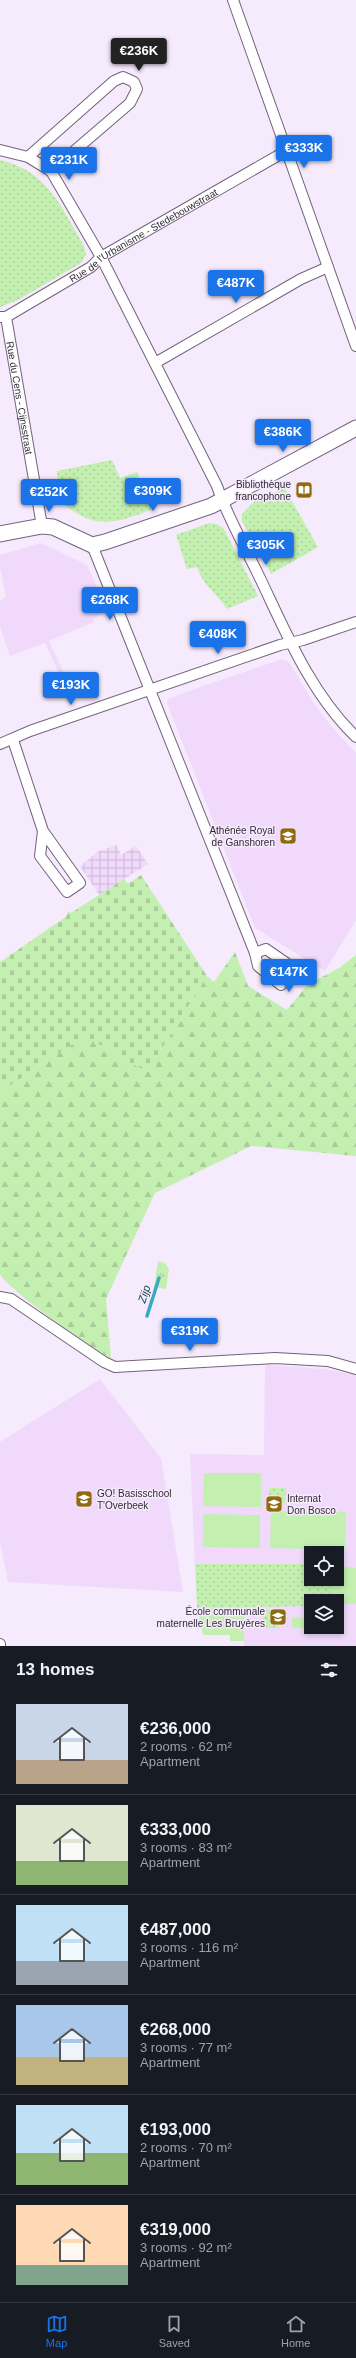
<!DOCTYPE html>
<html lang="en">
<head>
<meta charset="utf-8">
<style>
	body { margin:0; font-family:Helvetica,sans-serif; background:#20242c; color:#f1f3f6; height:100vh; display:flex; flex-direction:column; font-size:15px; white-space:nowrap }
	* { box-sizing:border-box; margin:0 }
	p { font-size:13px; color:#9ea1a6 }
	.icon { flex:none; width:22px; height:22px; fill:none; stroke:currentColor; stroke-width:2; stroke-linecap:round; stroke-linejoin:round }
	.map { position:relative; height:1646px; overflow:hidden }
	.details { display:flex; flex-direction:column; background:#171b24; flex:1 }
	.details>* { flex:none }
	.fabs { position:absolute; left:304px; top:1546px; display:grid; gap:8px }
	.fabs a { display:grid; place-items:center; width:40px; height:40px; border-radius:0px; background:#171b24; box-shadow:0 2px 6px #0003; font-size:20px }
	.price { position:absolute; translate:-50% -34px; padding:0 9px; border-radius:4px; background:#1a73e8; color:#fff; font-size:13px; line-height:26px; filter:drop-shadow(0 1px 2px #0008) }
	.price::after { content:''; position:absolute; left:50%; top:24px; width:12px; height:9px; margin-left:-6px; background:inherit; clip-path:polygon(0 0,100% 0,50% 100%) }
	.price.on { background:#222; color:#fff }
	ul { padding:0; list-style:none }
	li { display:flex; align-items:center; gap:12px; height:100px; padding:0 16px }
	li+li { border-top:1px solid #363941 }
	li span { display:grid; place-items:center; flex:none; width:112px; height:80px; border-radius:0px; color:#555 }
	li>.icon { margin-inline-start:auto }
	span .icon { width:48px; height:48px; fill:#fffc; stroke-width:1 }
	li b { font-size:17px }
	h2 { display:flex; justify-content:space-between; align-items:center; height:48px; padding:0 16px; font-size:17px }
	.tab-bar { display:flex; justify-content:space-around; align-items:center; height:56px; border-top:1px solid #363941; background:#171b24; font-size:11px; color:#9ea1a6 }
	.tab-bar a { display:grid; justify-items:center; gap:2px }
	.tab-bar .on { color:#1a73e8 }
	.map>svg:first-child { display:block }
	.built { fill:#f0d9fb }
	.industrial { fill:url(#industrial-grid) }
	.grass { fill:url(#grass-tufts) }
	.forest { fill:url(#forest-firs) }
	.cemetery { fill:url(#cemetery-stones) }
	.park { fill:url(#park-dots) }
	.garden { fill:#c3efb1 }
	.lines { fill:none; stroke-linecap:round; stroke-linejoin:round }
	.stream { stroke:#3ba9c2; stroke-width:3.5 }
	.street-casing { stroke:#73637b; stroke-width:12 }
	.secondary-casing { stroke:#73637b; stroke-width:17 }
	.street { stroke:#fff; stroke-width:10 }
	.secondary { stroke:#fff; stroke-width:15 }
	.labels { text-anchor:middle; stroke-width:3; stroke-linejoin:round; paint-order:stroke }
	.street-label { font-size:10px; fill:#322b36; stroke:#f6ebfc }
	.poi-label { font-size:10px; fill:#322b36; stroke:#f6ebfc; text-anchor:end }
	.water-label { font-size:11px; font-style:italic; fill:#093b46; stroke:#f6ebfc }
</style>
</head>
<body>
<div class="map">
<svg width="356" height="1646" viewBox="0 0 356 1646">
	<defs>
		<pattern id="industrial-grid" width="8" height="8" patternUnits="userSpaceOnUse"><rect width="8" height="8" fill="#f0d9fb"/><path d="M0 4h8M4 0v8" fill="none" stroke="#cebad8"/></pattern>
		<pattern id="grass-tufts" width="24" height="20" patternUnits="userSpaceOnUse"><rect width="24" height="20" fill="#c3efb1"/><path d="M3 7l-1-3M5 7V3M7 7l1-3M15 17l-1-3M17 17v-4M19 17l1-3" fill="none" stroke="#a8cd99"/></pattern>
		<pattern id="forest-firs" width="22" height="20" patternUnits="userSpaceOnUse"><rect width="22" height="20" fill="#c3efb1"/><path d="M5 1l3.5 6h-7zM16 11l3.5 6h-7z" fill="#a8cd99"/></pattern>
		<pattern id="cemetery-stones" width="16" height="16" patternUnits="userSpaceOnUse"><rect width="16" height="16" fill="#c3efb1"/><path d="M2 7V4a2 2 0 0 1 4 0v3zM10 15v-3a2 2 0 0 1 4 0v3z" fill="#a8cd99"/></pattern>
		<pattern id="park-dots" width="8" height="8" patternUnits="userSpaceOnUse"><rect width="8" height="8" fill="#c3efb1"/><path d="M2 2h.1M6 6h.1" fill="none" stroke="#a8cd99" stroke-width="1.8" stroke-linecap="round"/></pattern>
	</defs>
	<rect width="100%" height="100%" fill="#f6ebfc"/>
	<path class="built" d="M41,543L87,565L107,610L93,619L94,622L49,641L72,691L68,693L45,643L10,656L0,627V601L6,597L0,568V555Z
		M282,659L289,662L314,704L337,733L356,753V920L325,971L255,928L167,703L168,699L200,687Z
		M265,1365L325,1369L356,1375V1568L337,1565V1553H311V1564H195L190,1454L264,1455Z
		M100,1379L161,1458L183,1592L8,1582L0,1541V1442Z
		M337,1604H356V1646H244L245,1607L311,1606V1627H337Z"/>
	<path class="industrial" d="M117,845L121,855L136,846L148,864L99,895L80,866L99,851Z"/>
	<path class="grass" d="M158,1261L165,1263L169,1269L166,1289L154,1287Z"/>
	<path class="forest" d="M235,952L248,986L287,1010L307,985L339,968L356,955V1156L251,1146L155,1193L106,1299L111,1358C94,1351 6,1288 0,1274V1092L85,1036L147,1072L207,976L214,982Z"/>
	<path class="cemetery" d="M141,875L207,976L147,1072L85,1036L0,1092V962L67,916L68,911L71,913L124,879L128,884Z"/>
	<path class="park" d="M0,160C48,171 61,207 84,246L86,255L81,263L18,300L0,307Z
		M112,460L120,478L137,472L152,509C115,525 90,530 59,499L57,471Z
		M284,487L318,547L271,574L242,521V514L258,498L260,501Z
		M209,523L217,524L224,529L258,596L227,609C216,592 204,587 197,567L187,569L176,535Z
		M269,1488H286L285,1503H269Z
		M195,1564H311V1579H331V1601H311V1606L197,1608Z
		M263,1610H279V1628H263Z"/>
	<path class="garden" d="M204,1473H261V1507L203,1506Z
		M271,1511L346,1512L345,1550L270,1548Z
		M203,1514L260,1515V1548L203,1547Z
		M337,1565L356,1568V1604H337V1601H331V1579H337Z
		M245,1607L244,1641H230V1635H203L197,1608Z
		M292,1617L311,1618V1627H316V1629L292,1628Z"/>
	<g class="lines">
		<path class="stream" d="M147,1316L159,1278"/>
		<g class="street-casing">
			<g id="street">
				<path d="M233,0L356,346"/>
				<path d="M0,150L28,157L51,171L101,257L217,486C227,516 244,545 258,574C285,630 310,693 356,737"/>
				<path d="M28,157L114,81L123,77L134,82L137,89L130,103L51,171"/>
				<path id="s1" d="M0,317H6L91,267L101,257L286,151"/>
				<path id="s2" d="M6,317L42,526"/>
				<path d="M155,363L301,279L328,267"/>
				<path d="M92,545L255,953"/>
				<path d="M13,740L43,831L40,856L67,892L80,883L43,831"/>
				<path d="M0,744L30,731L280,645L303,640L356,622"/>
				<path d="M266,949L292,967L281,985L258,966L255,953Z"/>
				<path d="M0,1297L11,1299L104,1362L115,1367L275,1358L328,1361L356,1369"/>
				<path d="M0,1644V1646"/>
			</g>
		</g>
		<g class="secondary-casing">
			<path id="secondary" d="M0,534L42,526L53,527L92,545L105,542L211,506L356,428"/>
		</g>
		<use href="#street" class="street"/>
		<use href="#secondary" class="secondary"/>
	</g>
	<defs>
		<g id="library-square" transform="scale(0.9)"><rect x="-9" y="-9" width="18" height="18" rx="4" fill="#906a10" stroke="#f6ebfc"/><path d="M-6-4Q-3-5.5-.7-3.5V5Q-3 3-6 4ZM6-4Q3-5.5 .7-3.5V5Q3 3 6 4Z" fill="#fff"/></g>
		<g id="school-square" transform="scale(0.9)"><rect x="-9" y="-9" width="18" height="18" rx="4" fill="#906a10" stroke="#f6ebfc"/><path d="M0-5L7-2L0 1L-7-2ZM-4 1L0 2.5L4 1V4Q0 6-4 4Z" fill="#fff"/></g>
	</defs>
	<g fill-rule="evenodd">
		<use href="#library-square" x="304" y="490"/>
		<use href="#school-square" x="288" y="836"/>
		<use href="#school-square" x="84" y="1499"/>
		<use href="#school-square" x="274" y="1504"/>
		<use href="#school-square" x="278" y="1617"/>
	</g>
	<g class="labels">
		<g class="street-label">
			<text dy="4" stroke="none"><textPath href="#s1" startOffset="166">Rue de l'Urbanisme - Stedebouwstraat</textPath></text>
			<text dy="4" stroke="none"><textPath href="#s2" startOffset="82">Rue du Cens - Cijnsstraat</textPath></text>
		</g>
		<g class="poi-label">
			<text x="291" y="488">Bibliothèque<tspan x="291" dy="12">francophone</tspan></text>
			<text x="275" y="834">Athénée Royal<tspan x="275" dy="12">de Ganshoren</tspan></text>
			<text x="97" y="1497" text-anchor="start">GO! Basisschool<tspan x="97" dy="12">T'Overbeek</tspan></text>
			<text x="287" y="1502" text-anchor="start">Internat<tspan x="287" dy="12">Don Bosco</tspan></text>
			<text x="265" y="1615">École communale<tspan x="265" dy="12">maternelle Les Bruyères</tspan></text>
		</g>
		<g class="water-label">
			<text transform="translate(144 1294) rotate(-72)" y="4">Zijp</text>
		</g>
	</g>
</svg>
<div class="fabs">
<a><svg class="icon" aria-label="locate" viewBox="0 0 24 24"><circle cx="12" cy="12" r="6"/><path d="M12 2v4M12 18v4M2 12h4M18 12h4"/></svg></a>
<a><svg class="icon" aria-label="layers" viewBox="0 0 24 24"><path d="M12 4l9 5-9 5-9-5zM3 14l9 5 9-5"/></svg></a>
</div>
<b class="price on" style="left:139px;top:72px">€236K</b>
<b class="price" style="left:304px;top:169px">€333K</b>
<b class="price" style="left:69px;top:181px">€231K</b>
<b class="price" style="left:236px;top:304px">€487K</b>
<b class="price" style="left:283px;top:453px">€386K</b>
<b class="price" style="left:153px;top:512px">€309K</b>
<b class="price" style="left:49px;top:513px">€252K</b>
<b class="price" style="left:266px;top:566px">€305K</b>
<b class="price" style="left:110px;top:621px">€268K</b>
<b class="price" style="left:218px;top:655px">€408K</b>
<b class="price" style="left:71px;top:706px">€193K</b>
<b class="price" style="left:289px;top:993px">€147K</b>
<b class="price" style="left:190px;top:1352px">€319K</b>
</div>
<section class="details">
<h2>13 homes<svg class="icon" aria-label="filters" viewBox="0 0 24 24"><path d="M4 7h16M4 17h16"/><circle cx="9" cy="7" r="2"/><circle cx="15" cy="17" r="2"/></svg></h2>
<ul>
<li><span style="background:linear-gradient(#c9d6e8 70%,#b9a48a 0)"><svg class="icon" aria-label="home" viewBox="0 0 24 24"><path d="M3 11l9-7 9 7M6 9v11h12V9"/></svg></span><div><b>€236,000</b><p>2 rooms · 62 m²</p><p>Apartment</p></div></li>
<li><span style="background:linear-gradient(#dfe7d0 70%,#8fb573 0)"><svg class="icon" aria-label="home" viewBox="0 0 24 24"><path d="M3 11l9-7 9 7M6 9v11h12V9"/></svg></span><div><b>€333,000</b><p>3 rooms · 83 m²</p><p>Apartment</p></div></li>
<li><span style="background:linear-gradient(#bfe0f5 70%,#9aa5b1 0)"><svg class="icon" aria-label="home" viewBox="0 0 24 24"><path d="M3 11l9-7 9 7M6 9v11h12V9"/></svg></span><div><b>€487,000</b><p>3 rooms · 116 m²</p><p>Apartment</p></div></li>
<li><span style="background:linear-gradient(#a9c7e8 65%,#c2b280 0)"><svg class="icon" aria-label="home" viewBox="0 0 24 24"><path d="M3 11l9-7 9 7M6 9v11h12V9"/></svg></span><div><b>€268,000</b><p>3 rooms · 77 m²</p><p>Apartment</p></div></li>
<li><span style="background:linear-gradient(#bfe0f5 60%,#8fb573 0)"><svg class="icon" aria-label="home" viewBox="0 0 24 24"><path d="M3 11l9-7 9 7M6 9v11h12V9"/></svg></span><div><b>€193,000</b><p>2 rooms · 70 m²</p><p>Apartment</p></div></li>
<li><span style="background:linear-gradient(#ffd9b3 75%,#7fa58c 0)"><svg class="icon" aria-label="home" viewBox="0 0 24 24"><path d="M3 11l9-7 9 7M6 9v11h12V9"/></svg></span><div><b>€319,000</b><p>3 rooms · 92 m²</p><p>Apartment</p></div></li>
</ul>
</section>
<nav class="tab-bar">
<a class="on"><svg class="icon" aria-label="map" viewBox="0 0 24 24"><path d="M3 6l6-2 6 2 6-2v14l-6 2-6-2-6 2zM9 4v14M15 6v14"/></svg>Map</a>
<a><svg class="icon" aria-label="saved" viewBox="0 0 24 24"><path d="M7 4h10v16l-5-4-5 4z"/></svg>Saved</a>
<a><svg class="icon" aria-label="home" viewBox="0 0 24 24"><path d="M3 11l9-7 9 7M6 9v11h12V9"/></svg>Home</a>
</nav>
</body>
</html>
